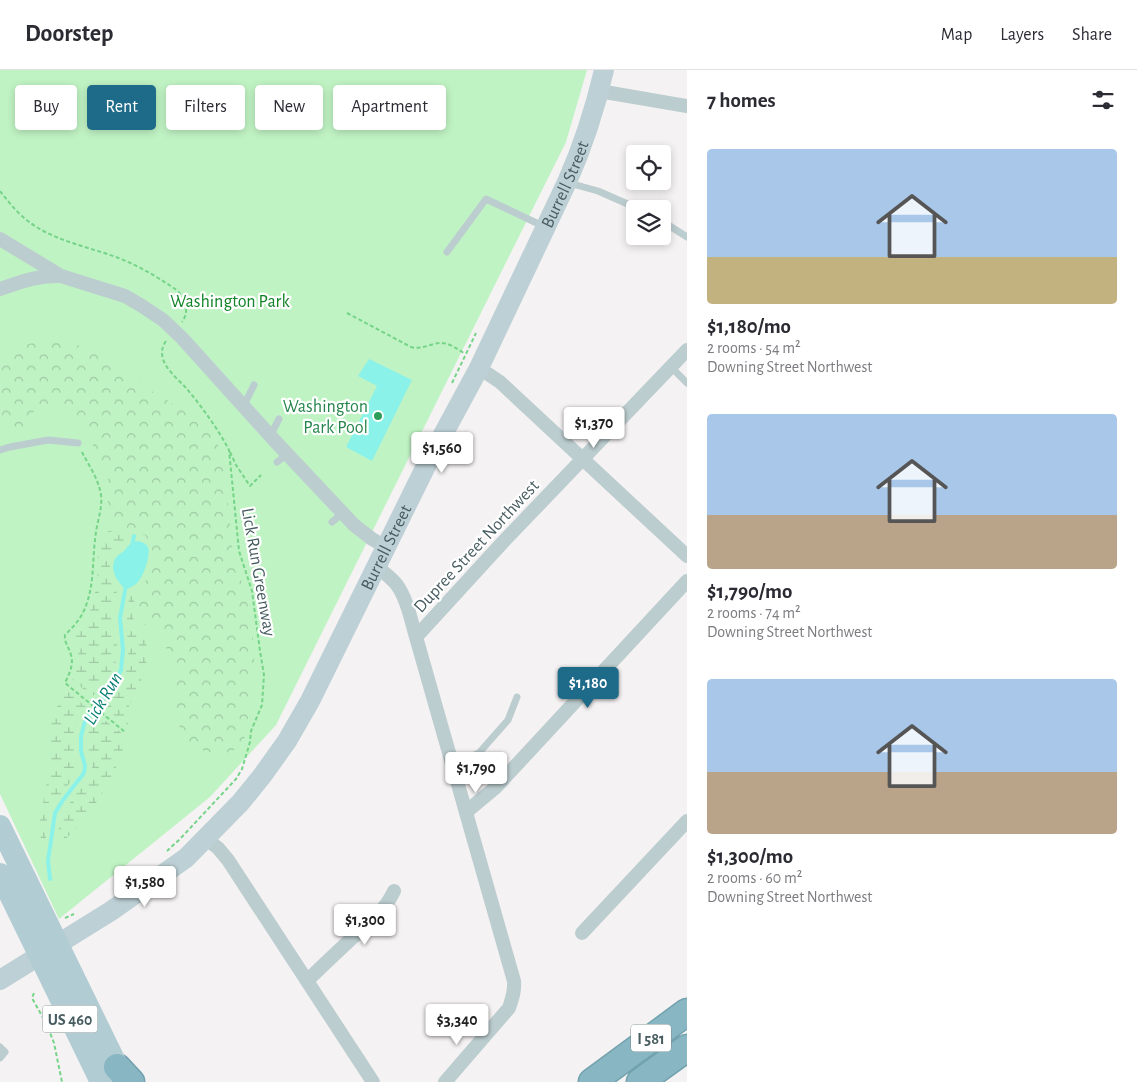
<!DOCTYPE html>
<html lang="en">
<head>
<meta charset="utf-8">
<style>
	body { margin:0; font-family:"Alegreya Sans",sans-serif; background:#f7f7f7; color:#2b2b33; height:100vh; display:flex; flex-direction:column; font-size:19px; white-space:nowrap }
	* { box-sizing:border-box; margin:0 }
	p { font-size:16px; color:#7c7c81 }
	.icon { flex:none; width:28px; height:28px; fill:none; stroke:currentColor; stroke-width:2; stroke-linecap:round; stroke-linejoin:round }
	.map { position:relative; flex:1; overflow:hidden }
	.sheet { display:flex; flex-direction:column; background:#fff; width:450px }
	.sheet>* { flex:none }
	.top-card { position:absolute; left:15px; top:15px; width:475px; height:45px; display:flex; gap:10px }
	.controls { position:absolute; left:626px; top:75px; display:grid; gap:10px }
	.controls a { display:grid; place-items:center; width:45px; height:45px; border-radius:5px; background:#fff; box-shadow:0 2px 8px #0003; font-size:25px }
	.price { position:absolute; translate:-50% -42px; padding:0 11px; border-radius:5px; background:#fff; color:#222; font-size:16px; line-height:32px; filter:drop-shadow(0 1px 2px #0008) }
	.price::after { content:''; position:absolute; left:50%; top:30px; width:15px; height:11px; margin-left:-8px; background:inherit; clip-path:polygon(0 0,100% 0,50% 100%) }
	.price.active { background:#1e6a89; color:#fff }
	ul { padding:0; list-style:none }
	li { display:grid; align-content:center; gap:10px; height:265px; padding:0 20px }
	li span { display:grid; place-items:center; height:155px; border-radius:5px; color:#555 }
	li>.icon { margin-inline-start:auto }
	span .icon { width:90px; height:90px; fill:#fffc; stroke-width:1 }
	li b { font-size:21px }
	h2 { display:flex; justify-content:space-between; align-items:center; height:60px; padding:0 20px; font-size:21px }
	.tag { padding:0 18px; border-radius:5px; background:#fff; box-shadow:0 2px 8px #0003; font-size:18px; line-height:45px }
	.tag.active { background:#1e6a89; color:#fff }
	header { display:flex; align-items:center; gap:30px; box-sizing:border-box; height:70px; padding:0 25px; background:#fff; border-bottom:1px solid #e1e1e2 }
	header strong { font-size:24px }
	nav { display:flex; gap:28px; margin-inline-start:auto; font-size:18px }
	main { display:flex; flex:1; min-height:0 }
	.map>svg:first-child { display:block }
	.green { fill:#c0f3c4 }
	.forest { fill:url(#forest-crowns) }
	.wetland { fill:url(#wetland-marsh) }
	.water { fill:#8af2e8 }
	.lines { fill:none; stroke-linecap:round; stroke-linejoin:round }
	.stream { stroke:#8af2e8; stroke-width:4 }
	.highway-casing { stroke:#73a2af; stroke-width:29 }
	.path { stroke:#75d488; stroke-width:2; stroke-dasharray:4 2.5; stroke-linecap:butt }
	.lane { stroke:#bccdcf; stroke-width:7 }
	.street { stroke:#bccdcf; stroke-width:14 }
	.secondary { stroke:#bdd0d5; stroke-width:20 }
	.primary { stroke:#b1ccd2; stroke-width:22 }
	.highway { stroke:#88b7c3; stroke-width:26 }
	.leisure-dot { fill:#2e9e5b; stroke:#fff; stroke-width:2 }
	.labels { text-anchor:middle; stroke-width:4.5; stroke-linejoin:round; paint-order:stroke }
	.shield { fill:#fff; stroke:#7f8e90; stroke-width:1 }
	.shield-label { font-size:16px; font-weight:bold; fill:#485d61 }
	.street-label { font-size:18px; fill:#485d61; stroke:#fff }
	.park-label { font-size:18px; fill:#118427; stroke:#fff }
	.leisure-label { font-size:18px; fill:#27864d; stroke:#fff; text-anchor:end }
	.water-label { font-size:19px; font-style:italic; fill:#087f72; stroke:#fff }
</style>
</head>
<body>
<header>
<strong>Doorstep</strong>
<nav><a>Map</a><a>Layers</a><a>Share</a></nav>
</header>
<main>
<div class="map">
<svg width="687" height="1012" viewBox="0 0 687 1012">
	<defs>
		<pattern id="forest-crowns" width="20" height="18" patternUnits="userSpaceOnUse" patternTransform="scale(1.25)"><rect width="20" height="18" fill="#c0f3c4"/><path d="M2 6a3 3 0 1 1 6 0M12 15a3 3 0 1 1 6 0" fill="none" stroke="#9ec8a3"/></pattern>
		<pattern id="wetland-marsh" width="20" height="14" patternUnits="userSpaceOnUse" patternTransform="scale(1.25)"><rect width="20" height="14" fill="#c0f3c4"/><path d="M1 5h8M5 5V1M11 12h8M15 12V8" fill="none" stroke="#9ec8a3"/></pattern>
	</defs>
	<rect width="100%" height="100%" fill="#f5f2f3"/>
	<path class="green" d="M0,0H587L566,72L276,655L210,727L59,849L0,724Z"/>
	<path class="forest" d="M45,270L71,273L98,282L128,301L153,322L198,348L216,370L223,387L233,484L246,526L252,559L255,597L247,619L250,639L245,667L238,678L224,684L206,682L189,672L179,656L175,638L177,609L171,586L165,576L164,564L158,555L151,553L144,555L139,550V535L137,527L140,520L148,507L153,485L150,473L145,465L137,463L127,466L122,458L111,453L107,436L110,419L107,404L98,391L92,372L78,348L60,334L40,335L29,347L25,360L9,363L0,351V281Z"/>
	<path class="wetland" d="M114,459C122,462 124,466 124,475C122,478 119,481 116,484C105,494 111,506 118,516C116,526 112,537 113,548C113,557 116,566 117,575C119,597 107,613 92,627L72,609C81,593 81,584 72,568L83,556L90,542L97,515L98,483L103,468L107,462Z
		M130,521L135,533L133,552L146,571L148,584L144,604L129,636L128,658L104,639C113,628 122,616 126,602C131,585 126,567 127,548C127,539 129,530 130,521Z
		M66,619L86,637C73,654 72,667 75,688C75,694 76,701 74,707C71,712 67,716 64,720C50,738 45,745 46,769L41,775L40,751L52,683C46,656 54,642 66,619Z
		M99,646L127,667C118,698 104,725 83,750C76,760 68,769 57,773L61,746L78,721L88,711L93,701L91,691L87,682L86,673L88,660Z"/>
	<path class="water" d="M369,289L412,310L372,391L346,377L377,316L358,306Z
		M137,471C153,473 149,484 146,496C142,507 138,517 125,519C116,510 108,498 117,486C119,484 122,483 124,481C128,476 130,473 137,471Z"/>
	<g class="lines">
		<path class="stream" d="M132,476L134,466
			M50,809L48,791L55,743L63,730L84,703L85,696L81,681V666L85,651L112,618L121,600L123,580L120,548L126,515"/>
		<g class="highway-casing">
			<path id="highway" d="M117,997L131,1012
				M592,1012L687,942
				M640,1012L687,978"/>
		</g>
		<path class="path" d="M0,121C7,130 14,139 23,147C50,171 88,176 121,189C141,197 159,208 178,221C185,230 190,241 182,252
			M347,243L411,277C421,280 430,274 439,273C448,272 458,279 465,284
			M166,271C162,277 161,282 163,289C167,301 179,310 187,319C202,337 218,359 229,380L239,481L252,521L260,581L264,605L262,635L251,661L250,672L242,699L236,709L180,769L167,781
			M452,313L476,263
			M82,382C88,394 97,407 100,420C104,434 98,448 96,462C92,487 95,514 85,538C81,549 73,557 65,565C64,573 69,577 71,585C74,595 69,604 65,613L125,662
			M230,382L236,395L250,416L261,405
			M65,848L74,844
			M34,923L32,928L47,955L54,973L62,1012"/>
		<path class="lane" d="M569,113L598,121L639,139
			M662,151L687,167
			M447,182L486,129L545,157
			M671,297L687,313
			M244,335L254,315
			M270,366L279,349
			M0,380L10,377L48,370L78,373
			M277,392L288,384
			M332,452L343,443
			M453,695L479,683L508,650L517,627
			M0,977L5,982L0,988"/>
		<path class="street" d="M599,21L687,36
			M0,169L61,206L125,226L142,236L163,250L182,268L274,370L354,455L372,469L386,477
			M0,219C21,212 38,205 60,206
			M479,298L500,312L687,486
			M376,496C383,502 391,507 397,515C407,529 411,550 416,567L514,911C515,921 512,929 509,938L445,1012
			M416,567L503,472L687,280
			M466,742L496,717L687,511
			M206,769L218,778L228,790L373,1012
			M582,863L687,751
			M307,911C321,897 335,884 350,870C366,856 385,841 394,821"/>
		<path class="secondary" id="s1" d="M0,910L111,841L186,788L240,733L262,706L287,671L310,631L426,396L479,298L567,112C583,76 595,39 604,0"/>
		<path class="primary" d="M0,756L125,1012
			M0,804L101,1012"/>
		<use href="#highway" class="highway"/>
	</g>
	<circle class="leisure-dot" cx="378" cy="346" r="5"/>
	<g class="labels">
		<g class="shield">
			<rect x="42.5" y="935.5" width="55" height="27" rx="4"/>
			<rect x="631" y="954.5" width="40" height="27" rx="4"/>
		</g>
		<g class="shield-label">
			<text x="70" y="955">US 460</text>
			<text x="651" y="974">I 581</text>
		</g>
		<g class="street-label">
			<text dy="6" stroke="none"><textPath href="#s1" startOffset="1000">Burrell Street</textPath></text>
			<text transform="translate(476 476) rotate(-47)" y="6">Dupree Street Northwest</text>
			<text dy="6" stroke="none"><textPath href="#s1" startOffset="595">Burrell Street</textPath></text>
			<text transform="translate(259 502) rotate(80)" y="6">Lick Run Greenway</text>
		</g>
		<g class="park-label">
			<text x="230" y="237">Washington Park</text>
		</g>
		<g class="leisure-label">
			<text x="368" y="342">Washington<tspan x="368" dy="21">Park Pool</tspan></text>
		</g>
		<g class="water-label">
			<text transform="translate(102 628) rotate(-59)" y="7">Lick Run</text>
		</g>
	</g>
</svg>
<div class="controls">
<a><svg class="icon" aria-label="locate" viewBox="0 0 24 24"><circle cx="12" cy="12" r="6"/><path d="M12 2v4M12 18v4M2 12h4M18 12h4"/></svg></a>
<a><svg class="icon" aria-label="layers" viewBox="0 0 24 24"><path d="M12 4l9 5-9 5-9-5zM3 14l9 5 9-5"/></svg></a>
</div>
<b class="price" style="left:594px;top:379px">$1,370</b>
<b class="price" style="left:442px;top:404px">$1,560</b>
<b class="price active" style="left:588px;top:639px">$1,180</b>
<b class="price" style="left:476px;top:724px">$1,790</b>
<b class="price" style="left:145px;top:838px">$1,580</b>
<b class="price" style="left:365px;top:876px">$1,300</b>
<b class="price" style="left:457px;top:976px">$3,340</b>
<div class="top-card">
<a class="tag">Buy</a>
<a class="tag active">Rent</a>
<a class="tag">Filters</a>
<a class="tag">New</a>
<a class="tag">Apartment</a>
</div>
</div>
<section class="sheet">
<h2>7 homes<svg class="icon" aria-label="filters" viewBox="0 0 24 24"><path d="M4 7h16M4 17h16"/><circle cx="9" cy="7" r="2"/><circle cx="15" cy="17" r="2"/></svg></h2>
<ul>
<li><span style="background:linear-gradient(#a9c7e8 70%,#c2b280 0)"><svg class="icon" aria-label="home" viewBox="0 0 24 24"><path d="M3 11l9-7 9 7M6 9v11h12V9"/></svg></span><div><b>$1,180/mo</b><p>2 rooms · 54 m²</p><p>Downing Street Northwest</p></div></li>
<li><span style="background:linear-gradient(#a9c7e8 65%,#b9a48a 0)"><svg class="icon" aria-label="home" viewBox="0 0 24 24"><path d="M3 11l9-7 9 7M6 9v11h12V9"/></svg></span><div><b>$1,790/mo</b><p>2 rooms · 74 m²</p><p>Downing Street Northwest</p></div></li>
<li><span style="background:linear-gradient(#a9c7e8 60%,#b9a48a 0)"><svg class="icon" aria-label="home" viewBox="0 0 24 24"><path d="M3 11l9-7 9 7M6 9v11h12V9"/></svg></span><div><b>$1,300/mo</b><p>2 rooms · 60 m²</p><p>Downing Street Northwest</p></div></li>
</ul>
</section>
</main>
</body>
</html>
